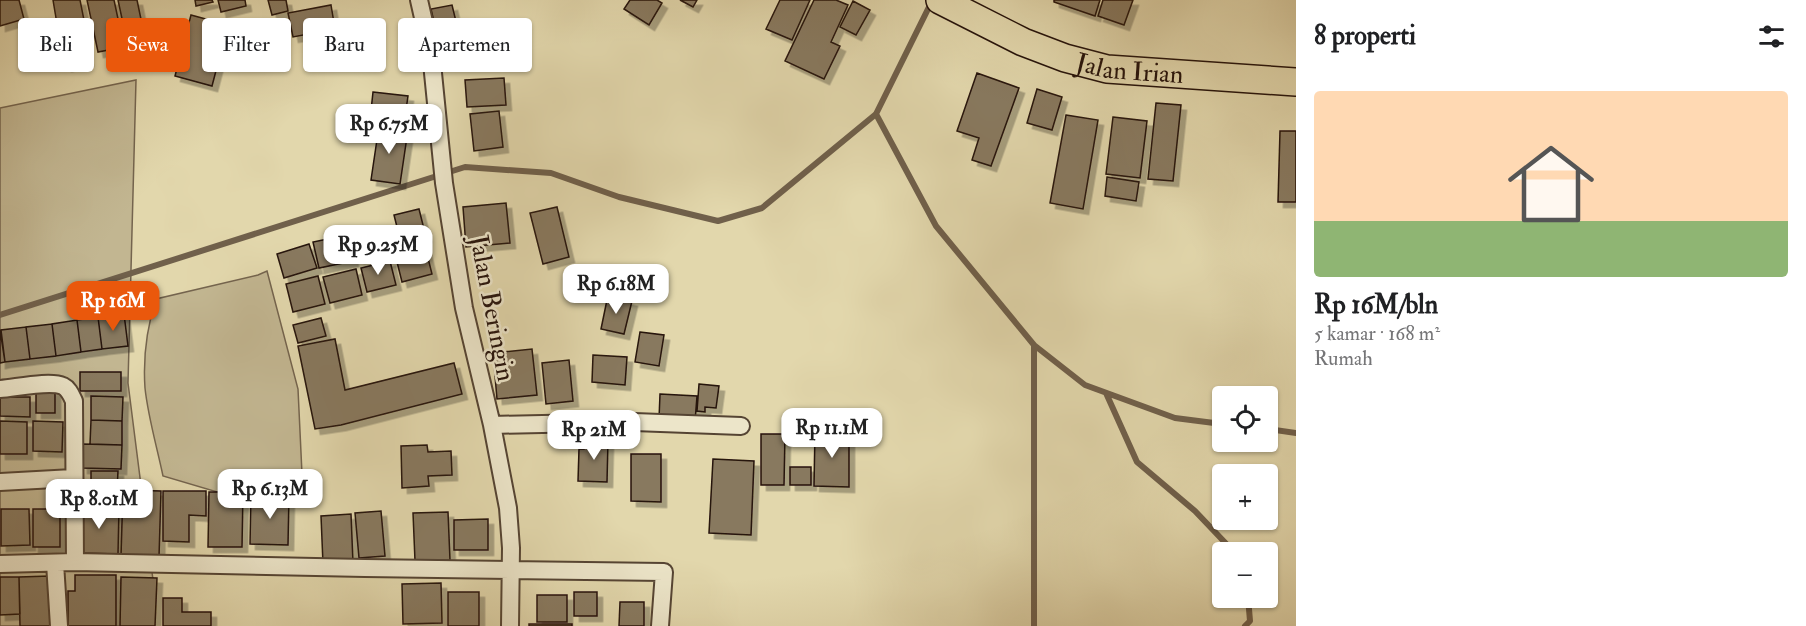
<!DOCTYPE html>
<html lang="id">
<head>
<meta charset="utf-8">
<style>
	body { margin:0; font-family:"IM FELL Double Pica",serif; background:#f6f6f6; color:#202124; height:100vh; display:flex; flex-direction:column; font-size:22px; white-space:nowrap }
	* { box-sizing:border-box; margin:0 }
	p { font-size:20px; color:#757577 }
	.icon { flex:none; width:33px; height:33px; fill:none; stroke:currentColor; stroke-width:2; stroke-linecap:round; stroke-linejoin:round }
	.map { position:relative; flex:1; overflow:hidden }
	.details { display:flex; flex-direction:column; background:#fff; width:510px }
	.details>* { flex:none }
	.banner { position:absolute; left:18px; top:18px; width:570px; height:54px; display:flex; gap:12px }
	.tools { position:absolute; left:1212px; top:386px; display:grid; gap:12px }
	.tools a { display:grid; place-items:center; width:66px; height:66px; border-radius:6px; background:#fff; box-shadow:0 2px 4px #0004; font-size:30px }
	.price { position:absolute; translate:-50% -51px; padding:0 14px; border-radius:12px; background:#fff; color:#222; font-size:20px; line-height:39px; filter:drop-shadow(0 2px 3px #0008) }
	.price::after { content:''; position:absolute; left:50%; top:36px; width:18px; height:14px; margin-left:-9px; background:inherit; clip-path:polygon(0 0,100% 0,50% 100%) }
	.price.current { background:#ea580c; color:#fff }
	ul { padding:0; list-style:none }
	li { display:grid; align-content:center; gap:12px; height:318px; padding:0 18px }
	li span { display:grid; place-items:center; height:186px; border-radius:6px; color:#555 }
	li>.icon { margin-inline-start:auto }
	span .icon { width:108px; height:108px; fill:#fffc; stroke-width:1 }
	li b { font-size:26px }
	h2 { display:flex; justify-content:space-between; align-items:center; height:72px; padding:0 18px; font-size:26px }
	.tag { padding:0 21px; border-radius:6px; background:#fff; box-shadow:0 2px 4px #0004; font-size:21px; line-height:54px }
	.tag.current { background:#ea580c; color:#fff }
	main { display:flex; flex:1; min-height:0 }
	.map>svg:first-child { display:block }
	.green { fill:#c2b691; stroke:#74644e; stroke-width:1.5 }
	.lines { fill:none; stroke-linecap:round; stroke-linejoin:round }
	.stream { stroke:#70604b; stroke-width:6 }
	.building { fill:#88795f; stroke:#26130b; stroke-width:1.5; filter:url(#shadow) }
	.minor-casing { stroke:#543; stroke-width:20 }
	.primary-casing { stroke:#26130b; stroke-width:30 }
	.minor { stroke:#ece5c9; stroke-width:16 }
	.primary { stroke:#e2d7ac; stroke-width:27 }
	.labels { text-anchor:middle; stroke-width:5; stroke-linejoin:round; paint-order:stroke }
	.street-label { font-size:26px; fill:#26130b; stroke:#ece5c9 }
</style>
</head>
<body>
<main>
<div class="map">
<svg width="1296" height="626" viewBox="0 0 1296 626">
	<defs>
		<filter id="shadow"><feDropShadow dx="5.5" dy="5.5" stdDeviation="0" flood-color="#0004"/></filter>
	</defs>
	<rect width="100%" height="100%" fill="#e2d7ac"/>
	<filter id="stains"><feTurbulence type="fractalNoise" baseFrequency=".00333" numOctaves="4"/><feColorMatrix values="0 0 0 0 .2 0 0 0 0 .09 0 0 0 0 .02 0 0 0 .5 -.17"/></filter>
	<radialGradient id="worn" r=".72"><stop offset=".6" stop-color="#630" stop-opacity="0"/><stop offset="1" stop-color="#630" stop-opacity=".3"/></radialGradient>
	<path class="green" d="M136,80L128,383L153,580L144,626H0V108Z
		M267,271L298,389L302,474L234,497L163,476C157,447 148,417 145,388C143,359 147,327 156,299L258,275Z"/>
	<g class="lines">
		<path class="stream" d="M876,114L936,226L1034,345V626
			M0,315L465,167L551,173L619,197L718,221L762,208L876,114L932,1
			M1034,345L1085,385L1175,418L1222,424
			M1106,393L1137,462L1195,511L1234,552
			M1268,429L1296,433
			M1245,626L1250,621L1248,597"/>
	</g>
	<path class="building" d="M0,0H19L24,19L0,26Z
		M53,0H80L84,20L57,24Z
		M87,0H114L124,47L98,52Z
		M118,0H137L142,24L124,28Z
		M195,0H212L213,2L196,6Z
		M218,0H245L246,6L221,12Z
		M268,0H286L288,11L272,15Z
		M630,0H657L662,3L649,25L624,9Z
		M680,0H697L693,7Z
		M780,0H810L792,40L766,29Z
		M814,0H836L848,5L831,42L840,46L824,79L785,61Z
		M1054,0H1100L1095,16L1054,2Z
		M1103,0H1133L1124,25L1098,16Z
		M853,1L870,10L856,35L840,27Z
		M331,5L335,29L293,37L288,13Z
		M452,5L459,34L438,39L431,9Z
		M191,15L228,25L212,86L175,76Z
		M174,20L180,50L156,56L150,25Z
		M81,25L88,61L66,66L59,29Z
		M977,73L1019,88L991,166L972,160L979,138L957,131Z
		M504,78L506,105L467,107L465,80Z
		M1037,89L1062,97L1052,130L1027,123Z
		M373,92L408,96L404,124L370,120Z
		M1156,103L1181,105L1173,181L1148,179Z
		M499,111L503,147L474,151L470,114Z
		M1066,115L1098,120L1083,209L1050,203Z
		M1113,117L1147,121L1140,178L1106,174Z
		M379,126L408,130L400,184L371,180Z
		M1280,131H1296V202H1278Z
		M1107,177L1139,182L1136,201L1105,196Z
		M506,203L510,243L466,247L463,207Z
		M557,207L569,257L543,264L530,213Z
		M419,209L426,237L401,243L394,215Z
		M384,229L389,250L359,258L353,237Z
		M347,235L353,261L319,268L313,242Z
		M309,244L317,268L284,278L277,254Z
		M426,250L432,274L402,282L396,258Z
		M390,261L396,285L367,292L361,268Z
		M356,269L362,295L330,303L323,277Z
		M318,276L325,304L293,312L286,284Z
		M608,295L632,301L624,334L601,329Z
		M124,314L128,346L102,349L98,317Z
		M98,317L102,349L81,352L77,320Z
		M321,318L326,336L298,343L293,325Z
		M77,320L81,352L56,356L52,324Z
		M52,324L56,356L30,359L26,327Z
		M26,327L30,359L5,362L1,330Z
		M0,330L5,362L0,363Z
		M640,332L664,335L659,366L635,362Z
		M335,339L345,390L454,363L462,394L341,425L315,429L298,346Z
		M532,349L537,395L497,399L493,353Z
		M593,355L627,357L625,385L592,382Z
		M569,360L573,401L546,404L542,363Z
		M80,372H121V391H80Z
		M699,384L719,386L716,408L705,407V412L697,411Z
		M36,390H55V413H36Z
		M660,394L697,396L695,422L659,419Z
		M91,396L123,397L122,421L91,420Z
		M0,397H30V417L0,416Z
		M91,420L122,421V445L90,444Z
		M0,421L27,422V454H0Z
		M33,421L63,422L62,452L33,451Z
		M815,431L849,432V487L814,486Z
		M761,434H785L784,485H761Z
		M585,440H608L607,482L578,481L579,449H584Z
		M82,444L122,445L121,469L82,468Z
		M427,445L428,452L451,451L452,475L428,476L429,486L402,488L401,446Z
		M631,454H661V502L631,501Z
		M713,459L754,461L751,535L709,533Z
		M790,467H811V485H790Z
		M91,471H118L117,491L91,490Z
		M123,490L161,491L159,557L121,556Z
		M163,491H206V516L189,515V542L163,541Z
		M209,492H243L242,547H208Z
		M251,494L289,495L288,545L250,544Z
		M81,505L119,507L118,554L79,553Z
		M1,509H29L30,545L1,546Z
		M33,509H60V547H33Z
		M381,511L385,556L359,558L355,513Z
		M448,512L450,560L415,561L413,513Z
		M351,514L353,563L323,564L321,516Z
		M488,519V550H454V520Z
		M75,575H116V626H68V591H75Z
		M50,576L51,626H20L19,577Z
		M0,577H19L20,614L0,615Z
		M121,577L157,578L155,626H120Z
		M441,583L442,623L403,624L402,584Z
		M448,592H479V626H448Z
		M574,592H597V616H574Z
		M537,595H567V622H537Z
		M163,598H182V612H211V626H163Z
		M620,602H644V626H619Z
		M529,624H572V626H529Z"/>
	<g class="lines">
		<g class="minor-casing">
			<path id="minor" d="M419,0L431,53L444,183L464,308L492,425L508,508L511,548L510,626
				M0,389C15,388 50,380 63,386C69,389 71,395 74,401L75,562
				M492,425L634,422L741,426
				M0,482L73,478
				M55,563L59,626
				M0,564L75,562L365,568L664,572L660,626"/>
		</g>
		<g class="primary-casing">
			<g id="primary">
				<path id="s1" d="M940,0L1023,42L1065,58L1107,69L1296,82"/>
			</g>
		</g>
		<use href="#minor" class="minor"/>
		<use href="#primary" class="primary"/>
	</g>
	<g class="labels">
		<g class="street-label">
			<text dy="9" stroke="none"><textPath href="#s1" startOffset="204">Jalan Irian</textPath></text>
			<text transform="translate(493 308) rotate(79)" y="9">Jalan Beringin</text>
		</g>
	</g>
	<rect width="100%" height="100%" filter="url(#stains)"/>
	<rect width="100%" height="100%" fill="url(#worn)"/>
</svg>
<div class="tools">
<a><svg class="icon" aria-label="locate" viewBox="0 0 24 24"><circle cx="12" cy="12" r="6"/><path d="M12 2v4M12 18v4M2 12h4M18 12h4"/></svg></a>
<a>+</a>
<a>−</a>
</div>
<b class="price" style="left:389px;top:155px">Rp 6.75M</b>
<b class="price" style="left:378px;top:276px">Rp 9.25M</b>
<b class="price" style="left:616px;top:315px">Rp 6.18M</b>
<b class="price current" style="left:113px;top:332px">Rp 16M</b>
<b class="price" style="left:832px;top:459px">Rp 11.1M</b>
<b class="price" style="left:594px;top:461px">Rp 21M</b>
<b class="price" style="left:270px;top:520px">Rp 6.13M</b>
<b class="price" style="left:99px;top:530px">Rp 8.01M</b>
<div class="banner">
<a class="tag">Beli</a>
<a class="tag current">Sewa</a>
<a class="tag">Filter</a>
<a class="tag">Baru</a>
<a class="tag">Apartemen</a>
</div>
</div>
<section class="details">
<h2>8 properti<svg class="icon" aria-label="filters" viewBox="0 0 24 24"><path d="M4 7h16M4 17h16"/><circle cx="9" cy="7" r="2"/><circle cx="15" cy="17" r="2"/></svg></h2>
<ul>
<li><span style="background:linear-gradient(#ffd9b3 70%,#8fb573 0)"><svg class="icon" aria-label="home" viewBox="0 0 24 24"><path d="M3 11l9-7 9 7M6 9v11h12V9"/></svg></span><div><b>Rp 16M/bln</b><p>5 kamar · 168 m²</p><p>Rumah</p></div></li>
</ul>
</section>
</main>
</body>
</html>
